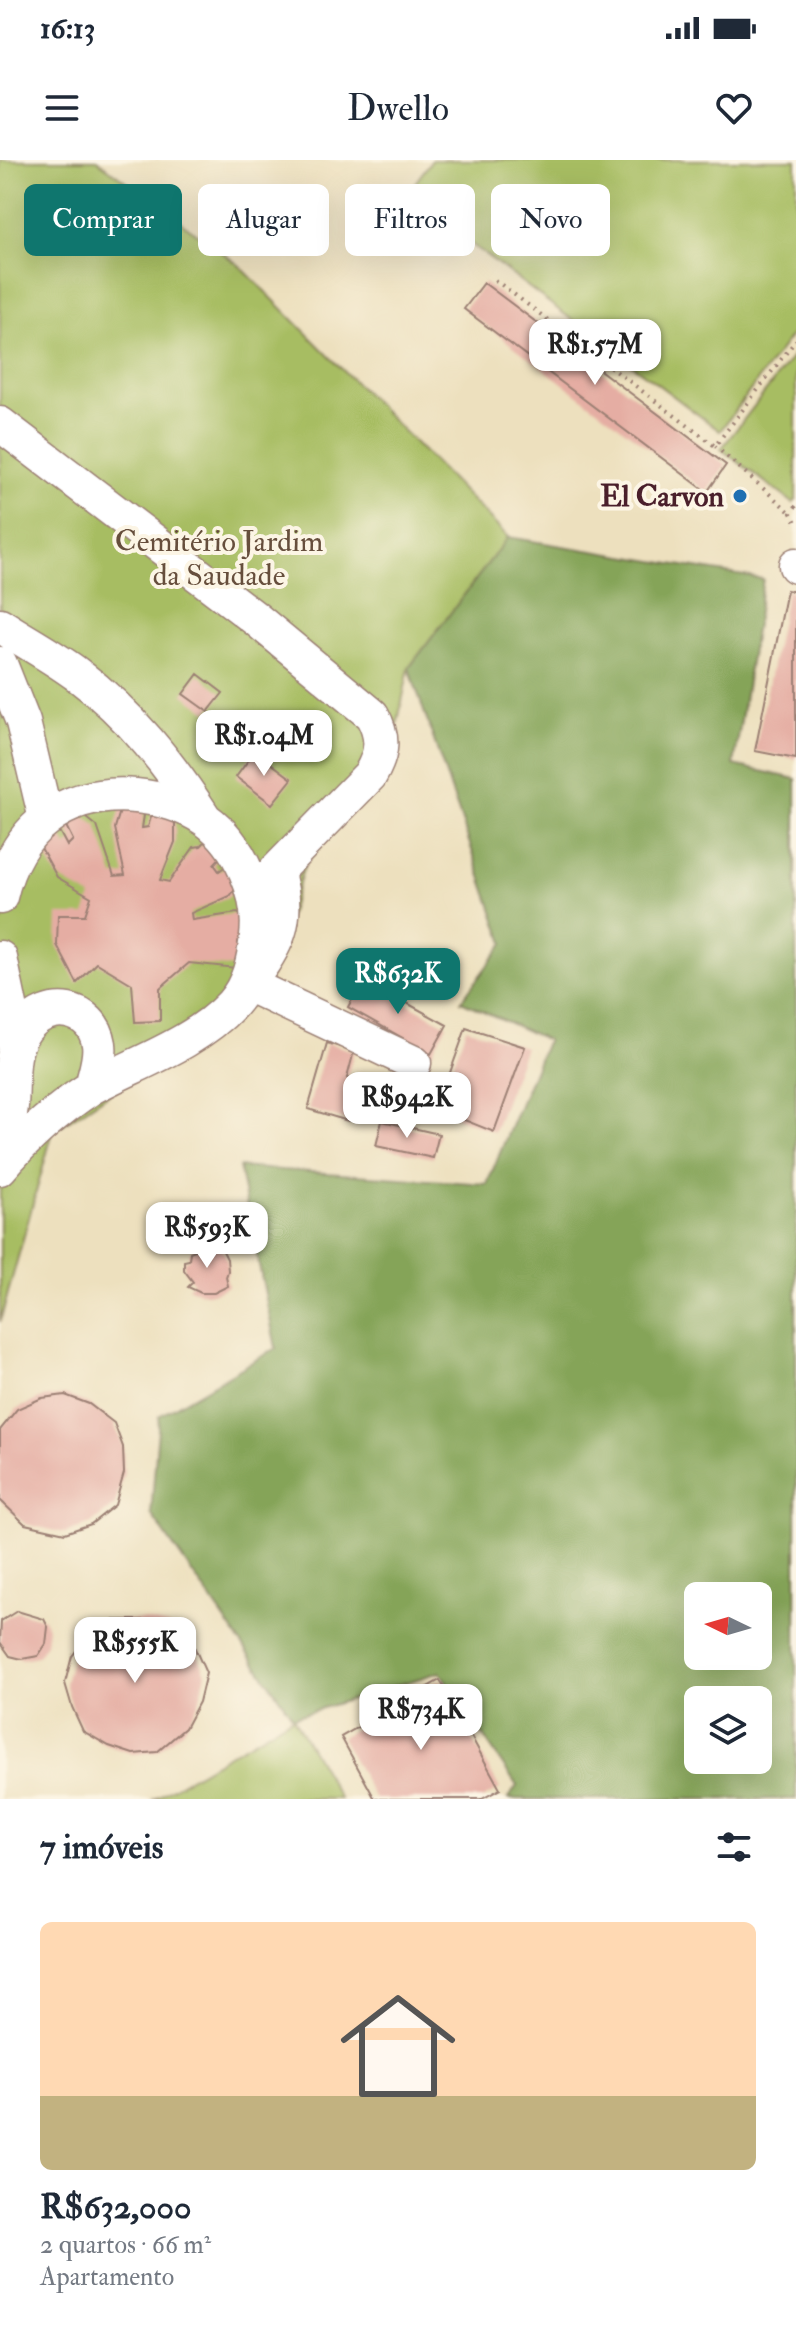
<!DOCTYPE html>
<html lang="pt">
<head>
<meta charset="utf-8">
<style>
	body { margin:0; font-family:"IM FELL Double Pica",serif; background:#f2f2f3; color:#1f2937; height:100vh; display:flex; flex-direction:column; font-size:30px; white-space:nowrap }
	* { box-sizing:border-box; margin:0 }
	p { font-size:26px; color:#747a83 }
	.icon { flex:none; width:44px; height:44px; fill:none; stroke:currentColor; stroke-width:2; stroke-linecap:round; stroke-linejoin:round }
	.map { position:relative; height:1639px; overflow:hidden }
	.sheet { display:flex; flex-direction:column; background:#fff; flex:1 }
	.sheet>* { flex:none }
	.banner { position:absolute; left:24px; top:24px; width:748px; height:72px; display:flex; gap:16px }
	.needle { width:52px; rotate:275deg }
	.tools { position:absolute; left:684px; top:1422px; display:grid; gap:16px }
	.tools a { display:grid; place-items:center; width:88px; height:88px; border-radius:12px; background:#fff; box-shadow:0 8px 32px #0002; font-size:40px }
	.price { position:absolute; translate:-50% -68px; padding:0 18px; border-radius:16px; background:#fff; color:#222; font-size:26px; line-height:52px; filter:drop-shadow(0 2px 4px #0008) }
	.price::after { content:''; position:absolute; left:50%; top:48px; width:24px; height:18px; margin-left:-12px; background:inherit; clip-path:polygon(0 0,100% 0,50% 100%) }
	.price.current { background:#0f766e; color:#fff }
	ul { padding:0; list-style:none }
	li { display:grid; align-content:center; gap:16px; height:424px; padding:0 40px }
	li span { display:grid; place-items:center; height:248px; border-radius:12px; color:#555 }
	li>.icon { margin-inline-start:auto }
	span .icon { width:144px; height:144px; fill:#fffc; stroke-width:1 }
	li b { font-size:34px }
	h2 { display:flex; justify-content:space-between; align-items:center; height:96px; padding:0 40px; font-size:34px }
	.tag { padding:0 28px; border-radius:12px; background:#fff; box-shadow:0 8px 32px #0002; font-size:28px; line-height:72px }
	.tag.current { background:#0f766e; color:#fff }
	.status { display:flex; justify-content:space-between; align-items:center; height:56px; padding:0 40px; background:#fff; direction:ltr }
	.status svg { height:22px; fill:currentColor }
	header { display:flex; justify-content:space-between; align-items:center; height:104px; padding:0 40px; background:#fff; font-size:36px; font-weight:600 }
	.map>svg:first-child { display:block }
	.green { fill:#a7bd62; stroke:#786e46; stroke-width:2 }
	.forest { fill:#85a458; stroke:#686242; stroke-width:2; fill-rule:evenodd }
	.building { fill:#e5ada3 }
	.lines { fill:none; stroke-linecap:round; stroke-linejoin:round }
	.minor-casing { stroke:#9c8074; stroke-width:37 }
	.path { stroke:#9c8074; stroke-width:4; stroke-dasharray:2 6; stroke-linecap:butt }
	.minor { stroke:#fff; stroke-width:34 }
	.poi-dot { fill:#1f6fb2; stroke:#fcf5e5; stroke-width:3 }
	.labels { text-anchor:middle; stroke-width:8; stroke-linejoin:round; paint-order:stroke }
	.poi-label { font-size:30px; font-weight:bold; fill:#4a1f2b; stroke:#fcf5e5; text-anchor:end }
	.park-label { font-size:30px; fill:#664e3c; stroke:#fcf5e5 }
</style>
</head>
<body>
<div class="status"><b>16:13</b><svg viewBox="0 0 49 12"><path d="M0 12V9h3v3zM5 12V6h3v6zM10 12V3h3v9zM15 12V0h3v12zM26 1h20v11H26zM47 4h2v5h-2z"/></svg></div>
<header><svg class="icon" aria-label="menu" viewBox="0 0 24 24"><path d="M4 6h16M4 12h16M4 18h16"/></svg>Dwello<svg class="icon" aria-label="heart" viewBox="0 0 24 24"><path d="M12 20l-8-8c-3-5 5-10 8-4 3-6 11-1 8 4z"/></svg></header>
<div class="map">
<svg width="796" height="1639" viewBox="0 0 796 1639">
	<rect width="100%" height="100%" fill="#fcf5e5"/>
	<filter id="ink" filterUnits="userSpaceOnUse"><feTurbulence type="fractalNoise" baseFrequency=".0125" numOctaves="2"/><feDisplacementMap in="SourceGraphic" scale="16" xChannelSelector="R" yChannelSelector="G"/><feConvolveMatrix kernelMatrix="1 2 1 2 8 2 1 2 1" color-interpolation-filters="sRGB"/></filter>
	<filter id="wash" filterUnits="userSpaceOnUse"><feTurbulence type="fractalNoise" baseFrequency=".006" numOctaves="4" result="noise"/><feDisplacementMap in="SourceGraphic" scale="32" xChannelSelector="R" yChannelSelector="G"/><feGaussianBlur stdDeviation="1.8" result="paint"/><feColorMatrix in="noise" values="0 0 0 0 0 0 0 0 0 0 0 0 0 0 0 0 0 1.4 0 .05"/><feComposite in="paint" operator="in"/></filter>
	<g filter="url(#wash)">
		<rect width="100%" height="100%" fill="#ede0be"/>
		<path class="green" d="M0,0H97L239,105L508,377L409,508L389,604L305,703L266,829L53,971L0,1162Z
			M432,0H796V169L720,271L406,35Z
			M796,192V340L793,343L721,289Z
			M293,1557L340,1639H154Z"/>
		<path class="forest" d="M508,377L763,419L734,605L796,619V1639H508L517,1626L440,1512L293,1557L151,1354L159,1256L276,1188L239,1007L487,1024L547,880L461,841L504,783L409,508ZM698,1436H758V1496H698ZM698,1540H758V1600H698Z"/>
		<g id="blocks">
			<path class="building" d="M484,123L726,305L707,332L464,149Z
				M787,430L796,432V599L755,591Z
				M198,514L223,533L208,552L183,534Z
				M255,591L292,619L272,644L236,617Z
				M122,644L145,649L142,668L148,667L153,650L175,652V682L160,720L169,722L194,687L201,686L212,674L227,690L214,704L219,711L232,701L241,722L230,736L191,753L192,760L237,753L252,759L248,781L239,778L238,783L250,787L236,808L189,803L160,828V861L135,862L132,824L97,803L77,823L57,785L58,755H85L91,737L57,717L40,686L59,671L67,686L73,680L66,666L82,654L97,666L114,716L125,715L115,668Z
				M363,819L447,865L431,894L348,847Z
				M466,868L525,887L494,972L437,949Z
				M327,883L354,891L347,918L359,922L348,961L308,949Z
				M382,961L439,974L433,998L376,986Z
				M205,1086L217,1087L223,1091L227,1099L228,1111L226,1117L228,1126L214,1133H201L188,1127L193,1122L184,1110V1101L189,1100L190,1092Z
				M65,1235L89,1244L114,1263L123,1287L124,1313L115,1345L91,1364L65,1373L25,1364L0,1340V1270L17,1249L42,1238Z
				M17,1451L44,1459L48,1467L46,1484L38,1496L22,1499L10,1496L0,1482L1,1461Z
				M114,1460H144L172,1466L193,1484L206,1513L199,1542L185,1568L157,1592L133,1594L109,1586L83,1571L72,1547L65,1523L72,1496L91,1473Z
				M440,1520L500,1629L482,1639H375L341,1577Z"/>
		</g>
	</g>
	<g filter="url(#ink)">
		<use href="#blocks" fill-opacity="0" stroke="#9c8074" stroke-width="2"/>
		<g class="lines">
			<g class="minor-casing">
				<path id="minor" d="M0,264L256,459L372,555C384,577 383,593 370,615L276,711
					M796,406V405
					M0,465C26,482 54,497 78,515C130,554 170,605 205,659
					M0,504L23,562L46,659
					M276,711C292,759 277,787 247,824L414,903
					M0,737C16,667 65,630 136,636C159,638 186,646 205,659C240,684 262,735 257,776C254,801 249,825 232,844C196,883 139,902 92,927
					M0,798L13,860L15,886
					M0,1000C5,982 9,964 11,946C13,920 9,890 25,869C47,839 93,846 99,884C101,898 95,913 92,927C57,950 27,976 0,1008"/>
			</g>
			<path class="path" d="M495,120L715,286L796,180
				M715,286L791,353
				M796,346L791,353L796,362"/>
			<use href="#minor" class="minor"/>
		</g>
	</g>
	<circle class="poi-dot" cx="740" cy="336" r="8"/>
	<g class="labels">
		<g class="poi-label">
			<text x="724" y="346">El Carvon</text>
		</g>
		<g class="park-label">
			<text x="219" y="391">Cemitério Jardim<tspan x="219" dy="34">da Saudade</tspan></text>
		</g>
	</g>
</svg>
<div class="tools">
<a><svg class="needle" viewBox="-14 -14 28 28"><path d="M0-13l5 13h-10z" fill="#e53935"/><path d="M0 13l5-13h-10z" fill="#747a83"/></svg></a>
<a><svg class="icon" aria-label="layers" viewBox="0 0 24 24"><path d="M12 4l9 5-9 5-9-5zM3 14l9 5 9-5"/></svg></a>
</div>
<b class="price" style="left:595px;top:227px">R$1.57M</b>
<b class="price" style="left:264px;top:618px">R$1.04M</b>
<b class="price current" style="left:398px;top:856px">R$632K</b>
<b class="price" style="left:407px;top:980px">R$942K</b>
<b class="price" style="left:207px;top:1110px">R$593K</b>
<b class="price" style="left:135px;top:1525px">R$555K</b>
<b class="price" style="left:421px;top:1592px">R$734K</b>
<div class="banner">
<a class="tag current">Comprar</a>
<a class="tag">Alugar</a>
<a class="tag">Filtros</a>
<a class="tag">Novo</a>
</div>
</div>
<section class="sheet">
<h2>7 imóveis<svg class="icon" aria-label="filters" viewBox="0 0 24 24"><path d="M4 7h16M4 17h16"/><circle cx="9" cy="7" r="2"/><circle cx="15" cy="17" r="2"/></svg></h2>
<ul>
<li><span style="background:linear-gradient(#ffd9b3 70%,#c2b280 0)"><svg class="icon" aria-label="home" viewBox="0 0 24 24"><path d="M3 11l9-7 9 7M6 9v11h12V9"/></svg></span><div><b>R$632,000</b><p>2 quartos · 66 m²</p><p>Apartamento</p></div></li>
</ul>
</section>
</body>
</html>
